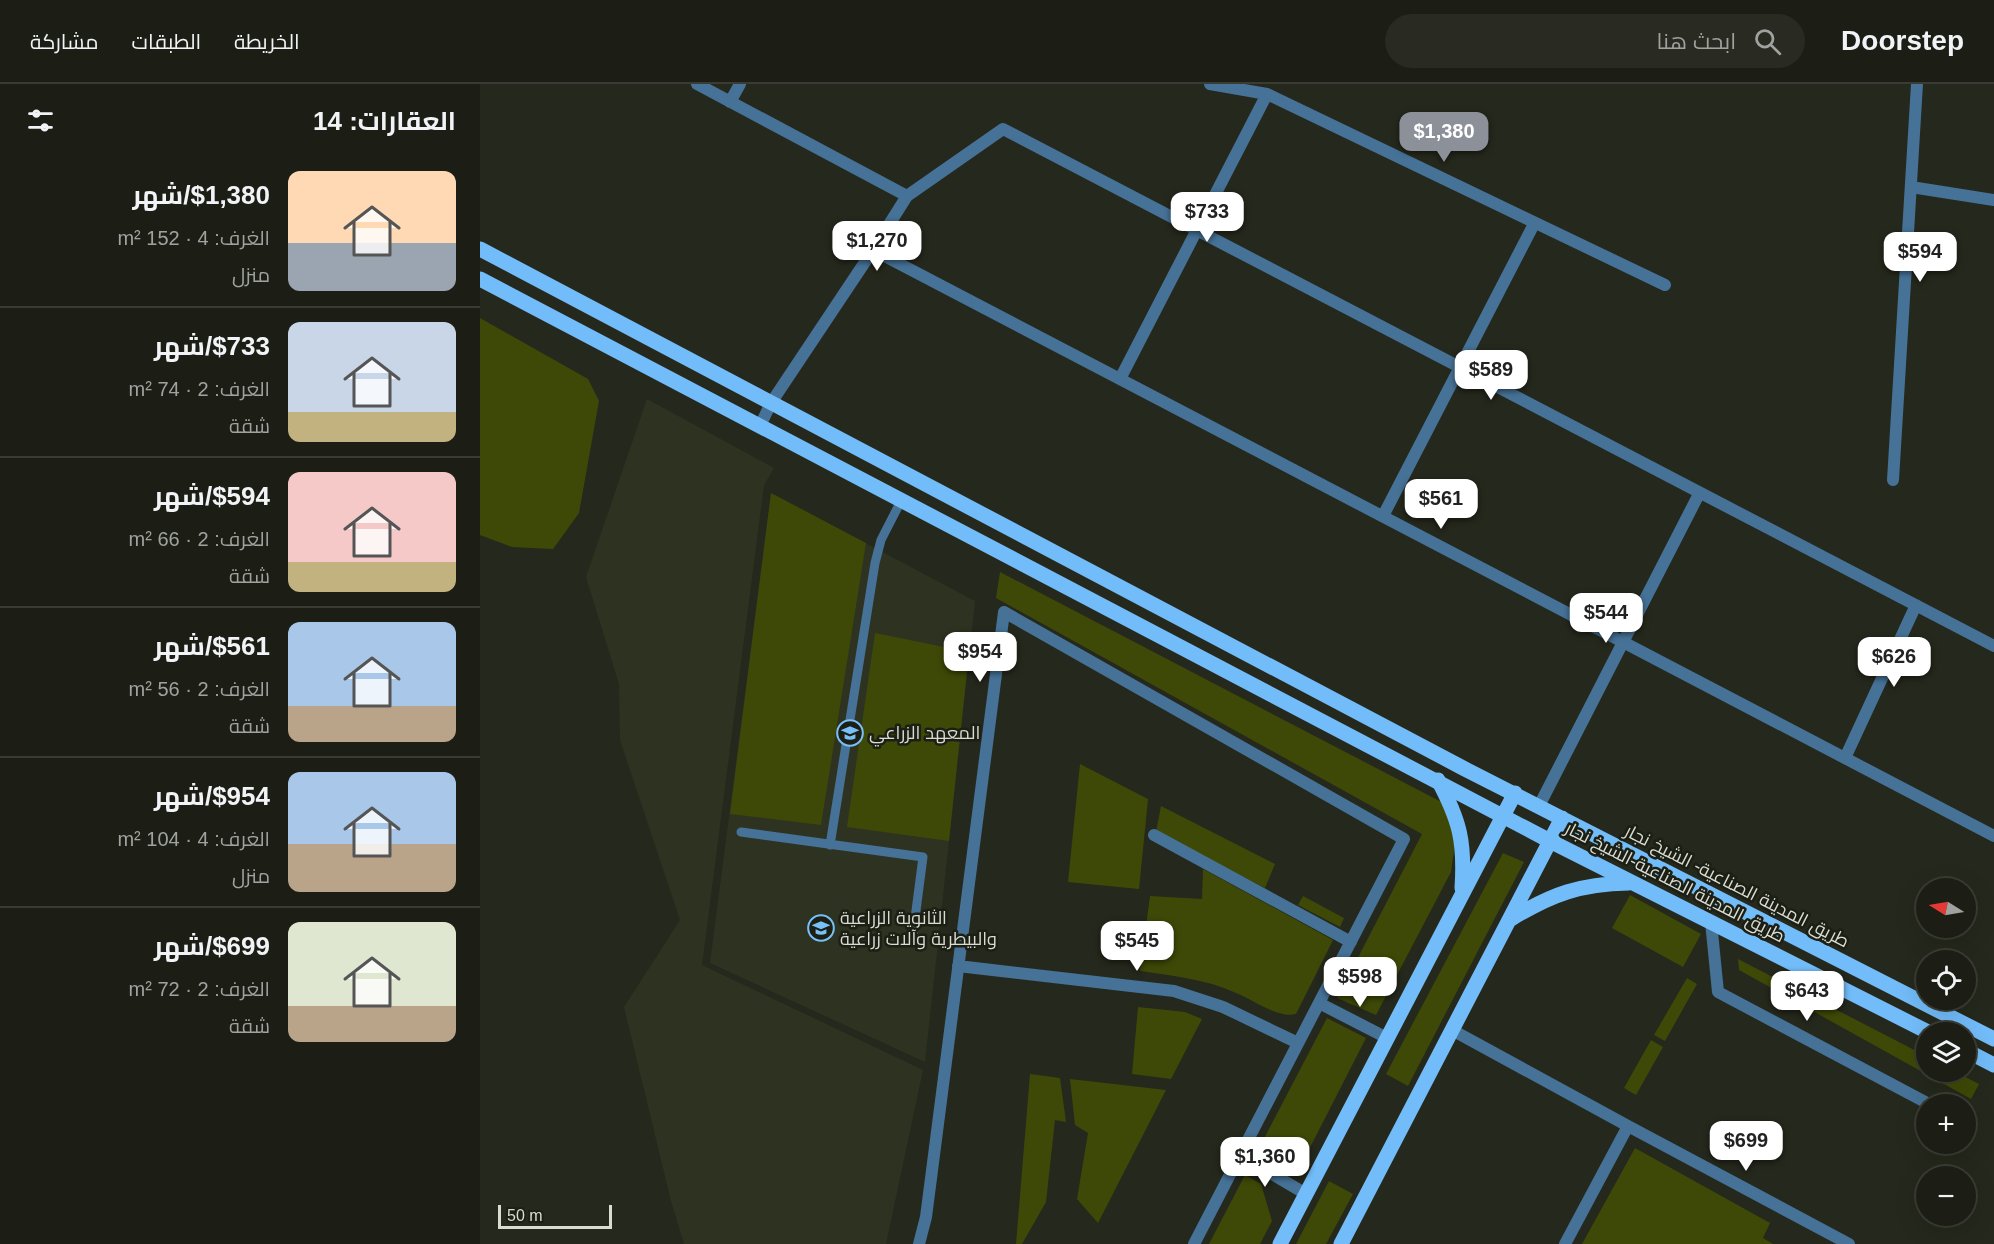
<!DOCTYPE html>
<html lang="ar">
<head>
<meta charset="utf-8">
<style>
	body { margin:0; font-family:Helvetica,Cairo,sans-serif; background:#292b22; color:#f1f3f6; direction:rtl; height:100vh; display:flex; flex-direction:column; font-size:22px; white-space:nowrap }
	* { box-sizing:border-box; margin:0 }
	p { font-size:20px; color:#a0a2a0 }
	.icon { flex:none; width:33px; height:33px; fill:none; stroke:currentColor; stroke-width:2; stroke-linecap:round; stroke-linejoin:round }
	.map { position:relative; flex:1; overflow:hidden; direction:ltr }
	.side { display:flex; flex-direction:column; background:#1c1e15; width:480px }
	.side>* { flex:none }
	.needle { width:39px; rotate:281deg }
	.tools { position:absolute; left:1436px; top:794px; display:grid; gap:12px }
	.tools a { display:grid; place-items:center; width:60px; height:60px; border-radius:50%; background:#1c1e15; box-shadow:0 6px 24px #0002,0 0 0 2px #3a3c34; font-size:30px }
	.scale { position:absolute; left:18px; bottom:15px; width:114px; box-sizing:border-box; padding-left:6px; border:3px solid #dadcd4; border-top:0; font-size:16px; line-height:21px; white-space:nowrap; color:#dadcd4; -webkit-text-stroke:4px #1c1f13; paint-order:stroke }
	.price { position:absolute; translate:-50% -51px; padding:0 14px; border-radius:12px; background:#fff; color:#222; font-size:20px; line-height:39px; filter:drop-shadow(0 2px 3px #0008) }
	.price::after { content:''; position:absolute; left:50%; top:36px; width:18px; height:14px; margin-left:-9px; background:inherit; clip-path:polygon(0 0,100% 0,50% 100%) }
	.price.current { background:#8c9099; color:#fff }
	ul { padding:0; list-style:none }
	li { display:flex; align-items:center; gap:18px; height:150px; padding:0 24px }
	li+li { border-top:2px solid #3a3c34 }
	li span { display:grid; place-items:center; flex:none; width:168px; height:120px; border-radius:12px; color:#555 }
	li>.icon { margin-inline-start:auto }
	span .icon { width:72px; height:72px; fill:#fffc; stroke-width:1 }
	li b { font-size:26px }
	h2 { display:flex; justify-content:space-between; align-items:center; height:72px; padding:0 24px; font-size:26px }
	header { display:flex; align-items:center; gap:36px; box-sizing:border-box; height:84px; padding:0 30px; background:#1c1e15; border-bottom:2px solid #3a3c34 }
	header strong { font-size:28px }
	nav { display:flex; gap:33px; margin-inline-start:auto; font-size:21px }
	.search { width:420px; height:54px; background:#292b22; display:flex; align-items:center; gap:15px; box-sizing:border-box; padding:0 21px; border-radius:33px; color:#a0a2a0; font-size:22px }
	main { display:flex; flex:1; min-height:0 }
	.map>svg:first-child { display:block }
	.built { fill:#2e3221 }
	.green { fill:#3e4907 }
	.lines { fill:none; stroke-linecap:round; stroke-linejoin:round }
	.service { stroke:#467297; stroke-width:9 }
	.minor { stroke:#467297; stroke-width:12 }
	.primary { stroke:#72bcf9; stroke-width:15 }
	.labels { text-anchor:middle; stroke-width:5; stroke-linejoin:round; paint-order:stroke }
	.poi-label { font-size:18px; fill:#dadcd4; stroke:#1c1f13; text-anchor:start }
	.street-label { font-size:18px; fill:#dadcd4; stroke:#1c1f13 }
</style>
</head>
<body>
<header>
<strong>Doorstep</strong>
<div class="search"><svg class="icon" aria-label="search" viewBox="0 0 24 24"><circle cx="10" cy="10" r="6"/><path d="M15 15l6 6"/></svg>ابحث هنا</div>
<nav><a>الخريطة</a><a>الطبقات</a><a>مشاركة</a></nav>
</header>
<main>
<div class="map">
<svg width="1514" height="1160" viewBox="0 0 1514 1160">
	<rect width="100%" height="100%" fill="#25281c"/>
	<path class="built" d="M167,315L294,384L284,401L222,881L443,986L406,1160H204L191,1117L144,923L200,836L140,656L139,600L106,493Z
		M291,409L495,517L445,978L230,879Z"/>
	<path class="green" d="M0,234L108,295L119,317L99,429L73,465L32,463L0,451Z
		M291,409L386,459L341,741L250,730Z
		M520,488L971,723L976,752L971,788L896,931L857,914L942,750L516,514Z
		M395,549L489,568L469,757L367,743Z
		M600,680L668,715L659,805L588,798Z
		M681,722L795,780L785,804L676,748Z
		M1023,769L1044,778L928,1002L906,990Z
		M723,785L853,856L816,930C798,935 774,916 756,909C726,895 693,892 660,887L670,812L722,815Z
		M1150,811L1221,850L1203,883L1132,844Z
		M823,812L864,834L860,843L818,821Z
		M1258,875L1446,972V987H1474L1499,1000L1491,1015L1259,886Z
		M1207,894L1217,900L1185,957L1174,951Z
		M658,923L705,928L722,935L691,995L652,990Z
		M847,934L886,954L817,1089L777,1068Z
		M1171,956L1183,963L1156,1011L1144,1004Z
		M550,990L580,994L586,1038L575,1036L566,1118L542,1160H536Z
		M590,995L686,1006L618,1139L597,1115L608,1049L595,1041Z
		M1155,1064L1290,1139L1283,1154L1293,1160H1102Z
		M765,1091L781,1100L792,1137L780,1160H729Z
		M849,1097L873,1110L846,1160H816Z"/>
	<g class="lines">
		<path class="service" d="M261,748L443,773L432,857
			M350,761L395,479L401,456L422,415"/>
		<path class="minor" d="M217,0L427,112
			M730,0L787,10L1185,201
			M250,18L260,0
			M1431,103L1514,116
			M393,166L1514,752
			M640,295L787,10
			M280,342L291,319L393,166L427,112L523,45L1514,562
			M1413,396L1437,0
			M903,432L1054,140
			M1365,674L1436,521
			M1059,722L1219,410
			M674,751L871,858
			M1231,838L1238,908L1449,1020
			M478,882L694,907L743,923L818,959
			M839,919L907,954
			M972,946L1148,1042L1085,1160
			M1485,1039H1486
			M1148,1042L1369,1160
			M760,1071L826,1110
			M439,1160L446,1133L524,528L924,755L714,1160"/>
		<path class="primary" d="M0,165L983,684L1514,955
			M0,195L1070,757L1448,948
			M958,696C980,737 985,758 982,804
			M1031,835C1072,810 1100,800 1149,799
			M1485,966L1514,981
			M800,1160L1035,709
			M861,1160L1082,734"/>
	</g>
	<defs>
		<g id="university-ring" transform="scale(1.35)"><circle r="9.5" fill="#1c1f13" stroke="#79bff8" stroke-width="1.5"/><path d="M0-5L7-2L0 1L-7-2ZM-4 1L0 2.5L4 1V4Q0 6-4 4Z" fill="#79bff8"/></g>
		<g id="school-ring" transform="scale(1.35)"><circle r="9.5" fill="#1c1f13" stroke="#79bff8" stroke-width="1.5"/><path d="M0-5L7-2L0 1L-7-2ZM-4 1L0 2.5L4 1V4Q0 6-4 4Z" fill="#79bff8"/></g>
	</defs>
	<g fill-rule="evenodd">
		<use href="#university-ring" x="370" y="649"/>
		<use href="#school-ring" x="341" y="844"/>
	</g>
	<g class="labels">
		<g class="poi-label">
			<text x="389" y="655">المعهد الزراعي</text>
			<text x="360" y="840">الثانوية الزراعية<tspan x="360" dy="21">والبيطرية وآلات زراعية</tspan></text>
		</g>
		<g class="street-label">
			<text transform="translate(1195 798) rotate(27)" y="6">طريق المدينة الصناعية-الشيخ نجار</text>
			<text transform="translate(1257 802) rotate(27)" y="6">طريق المدينة الصناعية- الشيخ نجار</text>
		</g>
	</g>
</svg>
<div class="tools">
<a><svg class="needle" viewBox="-14 -14 28 28"><path d="M0-13l5 13h-10z" fill="#e53935"/><path d="M0 13l5-13h-10z" fill="#a0a2a0"/></svg></a>
<a><svg class="icon" aria-label="locate" viewBox="0 0 24 24"><circle cx="12" cy="12" r="6"/><path d="M12 2v4M12 18v4M2 12h4M18 12h4"/></svg></a>
<a><svg class="icon" aria-label="layers" viewBox="0 0 24 24"><path d="M12 4l9 5-9 5-9-5zM3 14l9 5 9-5"/></svg></a>
<a>+</a>
<a>−</a>
</div>
<div class="scale">50 m</div>
<b class="price current" style="left:964px;top:79px">$1,380</b>
<b class="price" style="left:727px;top:159px">$733</b>
<b class="price" style="left:397px;top:188px">$1,270</b>
<b class="price" style="left:1440px;top:199px">$594</b>
<b class="price" style="left:1011px;top:317px">$589</b>
<b class="price" style="left:961px;top:446px">$561</b>
<b class="price" style="left:1126px;top:560px">$544</b>
<b class="price" style="left:500px;top:599px">$954</b>
<b class="price" style="left:1414px;top:604px">$626</b>
<b class="price" style="left:657px;top:888px">$545</b>
<b class="price" style="left:880px;top:924px">$598</b>
<b class="price" style="left:1327px;top:938px">$643</b>
<b class="price" style="left:1266px;top:1088px">$699</b>
<b class="price" style="left:785px;top:1104px">$1,360</b>
</div>
<section class="side">
<h2>العقارات: 14<svg class="icon" aria-label="filters" viewBox="0 0 24 24"><path d="M4 7h16M4 17h16"/><circle cx="9" cy="7" r="2"/><circle cx="15" cy="17" r="2"/></svg></h2>
<ul>
<li><span style="background:linear-gradient(#ffd9b3 60%,#9aa5b1 0)"><svg class="icon" aria-label="home" viewBox="0 0 24 24"><path d="M3 11l9-7 9 7M6 9v11h12V9"/></svg></span><div><b>$1,380/شهر</b><p>الغرف: 4 · 152 m²</p><p>منزل</p></div></li>
<li><span style="background:linear-gradient(#c9d6e8 75%,#c2b280 0)"><svg class="icon" aria-label="home" viewBox="0 0 24 24"><path d="M3 11l9-7 9 7M6 9v11h12V9"/></svg></span><div><b>$733/شهر</b><p>الغرف: 2 · 74 m²</p><p>شقة</p></div></li>
<li><span style="background:linear-gradient(#f6c9c9 75%,#c2b280 0)"><svg class="icon" aria-label="home" viewBox="0 0 24 24"><path d="M3 11l9-7 9 7M6 9v11h12V9"/></svg></span><div><b>$594/شهر</b><p>الغرف: 2 · 66 m²</p><p>شقة</p></div></li>
<li><span style="background:linear-gradient(#a9c7e8 70%,#b9a48a 0)"><svg class="icon" aria-label="home" viewBox="0 0 24 24"><path d="M3 11l9-7 9 7M6 9v11h12V9"/></svg></span><div><b>$561/شهر</b><p>الغرف: 2 · 56 m²</p><p>شقة</p></div></li>
<li><span style="background:linear-gradient(#a9c7e8 60%,#b9a48a 0)"><svg class="icon" aria-label="home" viewBox="0 0 24 24"><path d="M3 11l9-7 9 7M6 9v11h12V9"/></svg></span><div><b>$954/شهر</b><p>الغرف: 4 · 104 m²</p><p>منزل</p></div></li>
<li><span style="background:linear-gradient(#dfe7d0 70%,#b9a48a 0)"><svg class="icon" aria-label="home" viewBox="0 0 24 24"><path d="M3 11l9-7 9 7M6 9v11h12V9"/></svg></span><div><b>$699/شهر</b><p>الغرف: 2 · 72 m²</p><p>شقة</p></div></li>
</ul>
</section>
</main>
</body>
</html>
